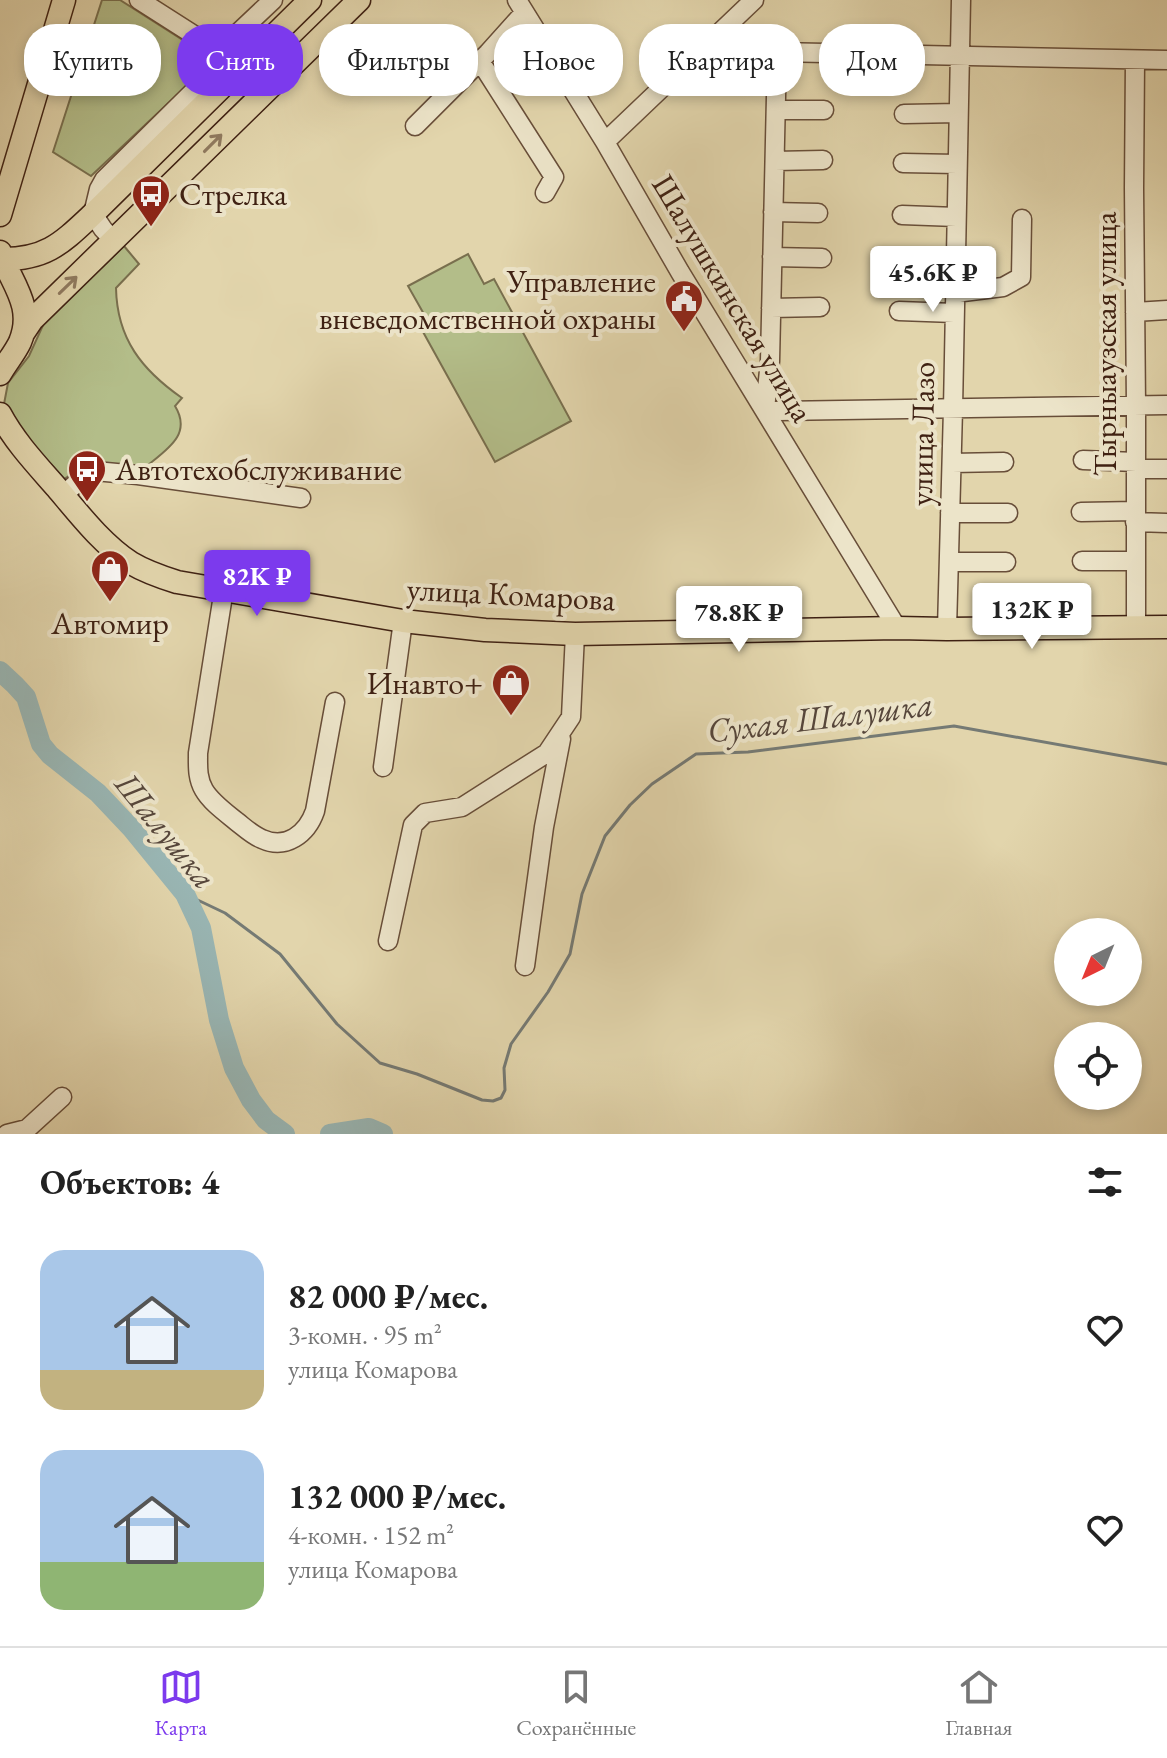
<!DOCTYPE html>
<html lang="ru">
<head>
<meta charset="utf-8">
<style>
	body { margin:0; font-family:"EB Garamond",serif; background:#f2f2f2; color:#222; height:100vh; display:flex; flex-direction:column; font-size:30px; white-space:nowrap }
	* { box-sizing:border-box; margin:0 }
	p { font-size:26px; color:#767676 }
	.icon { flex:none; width:44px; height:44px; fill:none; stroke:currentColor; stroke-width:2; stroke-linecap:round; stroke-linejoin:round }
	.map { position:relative; height:1134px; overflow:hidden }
	.drawer { display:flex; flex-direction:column; background:#fff; flex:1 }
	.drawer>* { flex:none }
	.top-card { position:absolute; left:24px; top:24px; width:1120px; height:72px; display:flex; gap:16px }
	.needle { width:52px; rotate:223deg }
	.buttons { position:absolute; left:1054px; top:918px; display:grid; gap:16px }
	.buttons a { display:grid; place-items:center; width:88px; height:88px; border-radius:50%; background:#fff; box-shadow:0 4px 12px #0003; font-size:40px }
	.price { position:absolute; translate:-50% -68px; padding:0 18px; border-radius:8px; background:#fff; color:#222; font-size:26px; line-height:52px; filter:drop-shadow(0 2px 4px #0008) }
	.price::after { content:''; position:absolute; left:50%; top:48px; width:24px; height:18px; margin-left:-12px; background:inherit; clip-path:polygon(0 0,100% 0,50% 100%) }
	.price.active { background:#7c3aed; color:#fff }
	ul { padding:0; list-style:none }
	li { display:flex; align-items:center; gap:24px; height:200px; padding:0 40px }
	li span { display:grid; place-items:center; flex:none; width:224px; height:160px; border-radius:24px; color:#555 }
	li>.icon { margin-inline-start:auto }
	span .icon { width:96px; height:96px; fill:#fffc; stroke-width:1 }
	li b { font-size:34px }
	h2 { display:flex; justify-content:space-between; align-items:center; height:96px; padding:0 40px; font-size:34px }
	.chip { padding:0 28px; border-radius:32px; background:#fff; box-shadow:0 4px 12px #0003; font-size:28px; line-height:72px }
	.chip.active { background:#7c3aed; color:#fff }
	.tab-bar { display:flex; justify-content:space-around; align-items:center; height:112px; border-top:2px solid #e0e0e0; background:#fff; font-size:22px; color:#767676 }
	.tab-bar a { display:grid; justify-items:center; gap:4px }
	.tab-bar .active { color:#7c3aed }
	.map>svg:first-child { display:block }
	.green { fill:#b3bd89; stroke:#796f4e; stroke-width:2 }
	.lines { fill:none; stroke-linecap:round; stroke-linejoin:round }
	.stream { stroke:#757a74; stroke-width:3 }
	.river { stroke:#99b6b4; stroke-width:20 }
	.minor-casing { stroke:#684e39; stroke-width:21 }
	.major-casing { stroke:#3f2113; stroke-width:25 }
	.minor { stroke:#ece4c9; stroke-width:18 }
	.major { stroke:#e2d5ac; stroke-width:22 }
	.oneway { stroke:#907b60 }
	.labels { text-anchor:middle; stroke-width:8; stroke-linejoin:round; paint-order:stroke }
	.poi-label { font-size:32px; fill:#3f2113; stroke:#ece4c9; text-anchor:start }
	.street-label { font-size:32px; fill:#3f2113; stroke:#ece4c9 }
	.water-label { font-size:34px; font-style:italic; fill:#56463b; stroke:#ece4c9 }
</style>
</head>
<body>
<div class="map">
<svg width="1167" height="1134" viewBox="0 0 1167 1134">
	<rect width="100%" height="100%" fill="#e2d5ac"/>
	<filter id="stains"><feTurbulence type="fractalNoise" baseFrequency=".0025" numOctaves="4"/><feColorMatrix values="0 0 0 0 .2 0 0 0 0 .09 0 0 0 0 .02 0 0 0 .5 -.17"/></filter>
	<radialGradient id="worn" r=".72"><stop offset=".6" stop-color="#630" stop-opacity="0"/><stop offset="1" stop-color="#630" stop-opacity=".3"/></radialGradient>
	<path class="green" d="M102,0H120L214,60L91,176L53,152Z
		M124,246L139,264L116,288C117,339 142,370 182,398L175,406C194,437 162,452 141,471L91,462L64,479L6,415L4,404L8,383L29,356L44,323Z
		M468,254L484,284L494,279L571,421L495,462L417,321L425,316L408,286Z"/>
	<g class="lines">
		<path class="stream" d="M185,894L225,913L280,954L337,1024L380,1063L417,1074L482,1100L493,1101L501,1098L505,1090L504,1068L511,1044L548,992L570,954L582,894L605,836L630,805L652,784L696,754L748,752L954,726L1167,764"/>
		<path class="river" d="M0,671L15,685L26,697L41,744L50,755L98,793L132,829L185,894L201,928L219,1020L234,1068L251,1100L266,1120L285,1134
			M330,1134L369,1128L383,1134"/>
		<g class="minor-casing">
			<path id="minor" d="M139,0L219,51L239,70
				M517,0L605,142L680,272L897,628
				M714,38L731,48L777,52L1167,60
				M219,51L273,0
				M777,52L770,361L765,409L779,411L1167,405
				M1135,60L1134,188L1136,406V627
				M480,61L554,177L545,193
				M776,110H824
				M904,114L958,113
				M415,126L488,53L524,13
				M605,142L754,0
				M775,161L823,160
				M903,163L957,164
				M773,212L818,213
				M902,215L956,217
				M114,241L103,229L93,214L99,189L104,180L194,91L206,87L220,89
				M772,257L822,258
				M899,262L955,265
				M955,293L1003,287L1021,277L1022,219
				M771,308L820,307
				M899,311L954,313
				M1135,312L1167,310
				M1083,460L1136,462
				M952,463L1004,462
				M1136,469H1167
				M63,495L86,475L95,471L138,475L301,498
				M1081,512L1135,511
				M950,513H1008
				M1135,522L1167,523
				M1082,561H1135
				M949,562H1006
				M224,589L198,753C198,766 197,778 204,790C211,802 225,812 236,821C244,827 252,835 262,839C286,850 307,834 315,811L335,702
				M947,629L953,409L961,0
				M383,767L403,621
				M388,941L413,825L425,813L462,807L547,753L571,717L575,634
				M525,966L544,827L561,739
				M7,1134L27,1129L62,1097"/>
		</g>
		<g class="major-casing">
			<path id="major" d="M0,215L64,0
				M0,252C11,283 35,306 20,342C15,353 6,363 0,374
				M0,259C46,260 62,243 93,214L310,0
				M24,332L32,320L359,0
				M0,414C15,442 36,464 57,488C79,514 102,544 131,563C146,572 161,577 177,582L403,621L485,630L575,634L897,628L947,629L1167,627"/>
		</g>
		<use href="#minor" class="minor"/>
		<use href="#major" class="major"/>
	</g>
	<defs><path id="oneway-shaft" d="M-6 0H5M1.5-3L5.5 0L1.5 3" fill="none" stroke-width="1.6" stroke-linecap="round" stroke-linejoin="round" transform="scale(2)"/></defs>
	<g class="oneway">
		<use href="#oneway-shaft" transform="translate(213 143) rotate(-45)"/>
		<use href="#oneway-shaft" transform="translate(68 285) rotate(-44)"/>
	</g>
	<defs>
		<g id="bus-pin" transform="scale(2)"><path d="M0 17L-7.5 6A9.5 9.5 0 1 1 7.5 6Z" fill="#8f2418" stroke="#ece4c9"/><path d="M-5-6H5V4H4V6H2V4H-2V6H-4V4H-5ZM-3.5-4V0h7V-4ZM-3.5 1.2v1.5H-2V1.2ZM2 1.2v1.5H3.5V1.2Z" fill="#fff"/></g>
		<g id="civic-pin" transform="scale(2)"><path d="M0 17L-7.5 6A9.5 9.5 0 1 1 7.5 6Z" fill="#8f2418" stroke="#ece4c9"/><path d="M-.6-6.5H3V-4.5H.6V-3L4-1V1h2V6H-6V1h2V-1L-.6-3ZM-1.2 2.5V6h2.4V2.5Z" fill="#fff"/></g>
		<g id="shop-pin" transform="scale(2)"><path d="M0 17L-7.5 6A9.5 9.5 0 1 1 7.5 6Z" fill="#8f2418" stroke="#ece4c9"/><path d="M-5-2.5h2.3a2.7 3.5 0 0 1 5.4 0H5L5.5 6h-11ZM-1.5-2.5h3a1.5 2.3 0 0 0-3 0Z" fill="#fff"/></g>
	</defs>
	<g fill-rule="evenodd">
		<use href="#bus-pin" x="151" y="194"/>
		<use href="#civic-pin" x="684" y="299"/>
		<use href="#bus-pin" x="87" y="469"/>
		<use href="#shop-pin" x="110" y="569"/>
		<use href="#shop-pin" x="511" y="683"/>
	</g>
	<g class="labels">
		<g class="poi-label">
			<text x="179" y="205">Стрелка</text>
			<text x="656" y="292" text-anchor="end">Управление<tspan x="656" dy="37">вневедомственной охраны</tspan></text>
			<text x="115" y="480">Автотехобслуживание</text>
			<text x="110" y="634" text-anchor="middle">Автомир</text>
			<text x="483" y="694" text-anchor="end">Инавто+</text>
		</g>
		<g class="street-label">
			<text transform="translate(733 298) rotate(59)" y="11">Шалушкинская улица</text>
			<text transform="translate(1105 344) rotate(-90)" y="11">Тырныаузская улица</text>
			<text transform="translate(922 434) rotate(-89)" y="11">улица Лазо</text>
			<text transform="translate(511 594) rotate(3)" y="11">улица Комарова</text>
		</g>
		<g class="water-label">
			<text transform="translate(820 717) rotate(-7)" y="12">Сухая Шалушка</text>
			<text transform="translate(166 830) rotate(51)" y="12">Шалушка</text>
		</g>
	</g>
	<rect width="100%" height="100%" filter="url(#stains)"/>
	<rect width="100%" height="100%" fill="url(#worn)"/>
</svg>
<div class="buttons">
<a><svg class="needle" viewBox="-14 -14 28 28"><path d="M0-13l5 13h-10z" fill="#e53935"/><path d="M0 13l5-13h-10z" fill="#767676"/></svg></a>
<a><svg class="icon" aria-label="locate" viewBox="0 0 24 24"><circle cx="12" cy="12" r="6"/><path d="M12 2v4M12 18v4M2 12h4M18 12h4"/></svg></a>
</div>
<b class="price" style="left:933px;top:314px">45.6K ₽</b>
<b class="price active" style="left:257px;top:618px">82K ₽</b>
<b class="price" style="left:1032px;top:651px">132K ₽</b>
<b class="price" style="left:739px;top:654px">78.8K ₽</b>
<div class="top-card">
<a class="chip">Купить</a>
<a class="chip active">Снять</a>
<a class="chip">Фильтры</a>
<a class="chip">Новое</a>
<a class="chip">Квартира</a>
<a class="chip">Дом</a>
</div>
</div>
<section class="drawer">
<h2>Объектов: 4<svg class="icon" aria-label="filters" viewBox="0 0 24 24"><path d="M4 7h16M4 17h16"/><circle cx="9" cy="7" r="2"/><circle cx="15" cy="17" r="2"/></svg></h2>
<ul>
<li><span style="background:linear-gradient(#a9c7e8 75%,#c2b280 0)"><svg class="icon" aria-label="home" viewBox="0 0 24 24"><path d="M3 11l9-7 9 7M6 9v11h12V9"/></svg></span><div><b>82 000 ₽/мес.</b><p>3-комн. · 95 m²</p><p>улица Комарова</p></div><svg class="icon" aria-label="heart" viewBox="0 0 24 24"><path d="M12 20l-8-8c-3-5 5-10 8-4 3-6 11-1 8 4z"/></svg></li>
<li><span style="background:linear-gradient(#a9c7e8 70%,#8fb573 0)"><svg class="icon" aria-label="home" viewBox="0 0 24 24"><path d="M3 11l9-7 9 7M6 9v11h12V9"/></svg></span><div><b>132 000 ₽/мес.</b><p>4-комн. · 152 m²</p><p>улица Комарова</p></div><svg class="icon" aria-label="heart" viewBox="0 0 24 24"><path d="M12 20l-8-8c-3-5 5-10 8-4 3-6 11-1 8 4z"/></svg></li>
</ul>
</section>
<nav class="tab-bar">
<a class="active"><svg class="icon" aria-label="map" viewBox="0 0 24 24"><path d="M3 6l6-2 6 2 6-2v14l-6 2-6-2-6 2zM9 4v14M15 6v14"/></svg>Карта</a>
<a><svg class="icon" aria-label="saved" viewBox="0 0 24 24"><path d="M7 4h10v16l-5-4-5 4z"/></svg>Сохранённые</a>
<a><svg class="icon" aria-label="home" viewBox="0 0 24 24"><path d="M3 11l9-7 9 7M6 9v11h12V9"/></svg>Главная</a>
</nav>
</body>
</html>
